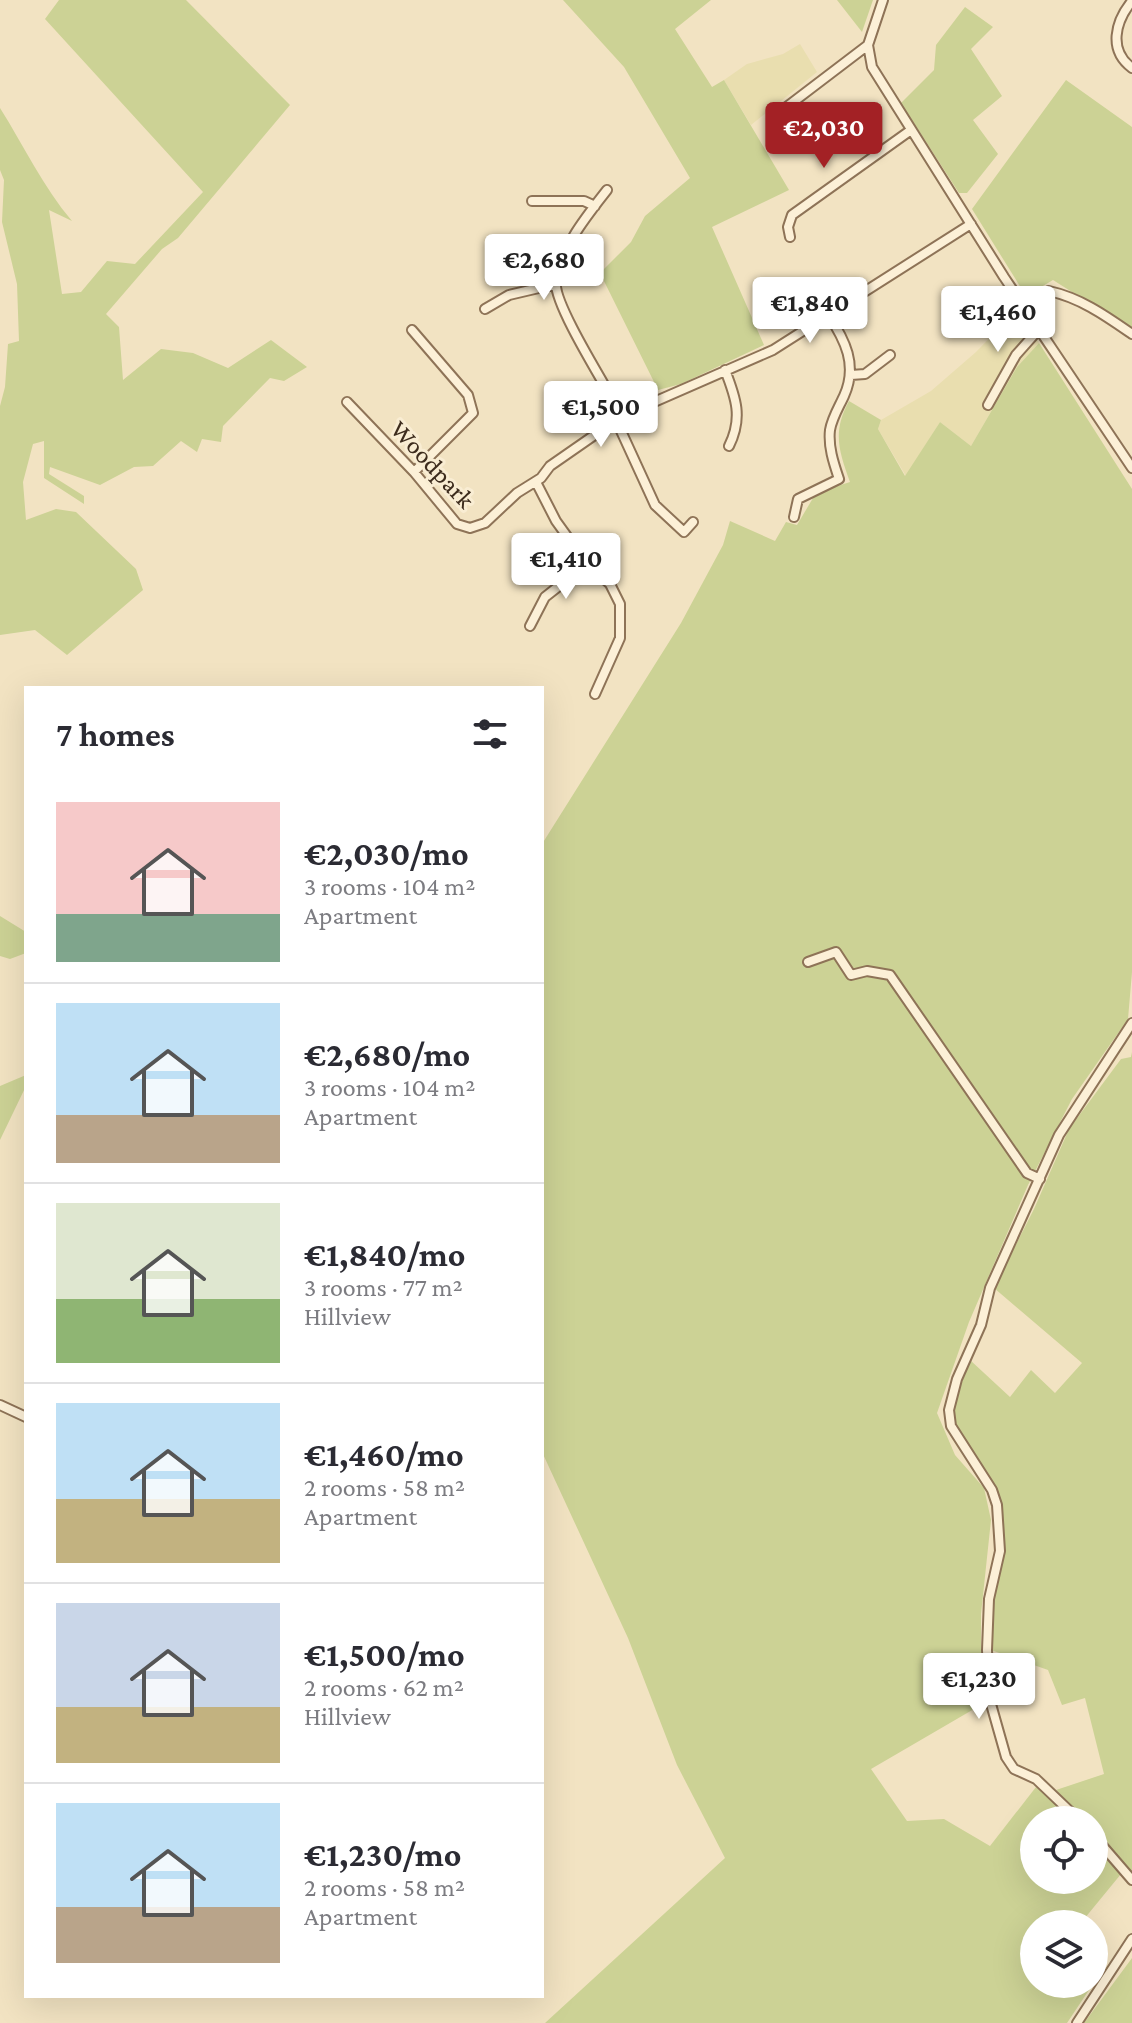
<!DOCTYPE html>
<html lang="en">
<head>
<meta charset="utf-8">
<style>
	body { margin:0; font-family:"Crimson Pro",serif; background:#f2f2f3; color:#2b2b33; height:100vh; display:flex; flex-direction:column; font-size:30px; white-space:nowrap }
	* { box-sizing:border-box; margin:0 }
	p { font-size:26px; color:#7c7c81 }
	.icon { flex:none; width:44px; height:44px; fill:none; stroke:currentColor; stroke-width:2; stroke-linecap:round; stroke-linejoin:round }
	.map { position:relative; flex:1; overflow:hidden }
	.drawer { position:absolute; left:24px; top:686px; width:520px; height:1312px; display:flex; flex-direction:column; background:#fff; border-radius:0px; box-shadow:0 8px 32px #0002 }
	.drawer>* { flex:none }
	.controls { position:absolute; left:1020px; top:1806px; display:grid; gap:16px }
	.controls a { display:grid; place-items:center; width:88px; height:88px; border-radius:50%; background:#fff; box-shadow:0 8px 32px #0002; font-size:40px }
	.price { position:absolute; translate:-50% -68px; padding:0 18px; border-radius:8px; background:#fff; color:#222; font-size:26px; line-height:52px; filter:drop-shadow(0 2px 4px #0008) }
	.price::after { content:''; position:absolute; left:50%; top:48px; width:24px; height:18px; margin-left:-12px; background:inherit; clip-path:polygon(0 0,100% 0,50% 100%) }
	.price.current { background:#a32125; color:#fff }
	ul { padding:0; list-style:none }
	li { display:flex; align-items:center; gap:24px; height:200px; padding:0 32px }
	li+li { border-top:2px solid #e1e1e2 }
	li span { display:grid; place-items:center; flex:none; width:224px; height:160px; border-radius:0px; color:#555 }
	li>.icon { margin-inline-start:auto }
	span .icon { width:96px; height:96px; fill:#fffc; stroke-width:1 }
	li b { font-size:34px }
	h2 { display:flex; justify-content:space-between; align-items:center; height:96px; padding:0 32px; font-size:34px }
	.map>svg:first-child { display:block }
	.farmland { fill:#e9deaf }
	.green { fill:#ccd295 }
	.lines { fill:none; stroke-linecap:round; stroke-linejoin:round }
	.street-casing { stroke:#8e7357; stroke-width:12 }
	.street { stroke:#fcf0d7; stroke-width:8 }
	.labels { text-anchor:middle; stroke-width:6; stroke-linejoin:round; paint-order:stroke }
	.street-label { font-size:26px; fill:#3d2c1d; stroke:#f9edd3 }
</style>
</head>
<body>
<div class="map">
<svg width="1132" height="2023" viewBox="0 0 1132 2023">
	<rect width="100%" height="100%" fill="#f2e3c2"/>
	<path class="farmland" d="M800,44L817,72L751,125L724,80L747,64L783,54Z
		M1016,311L1039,343L1017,367L971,446L940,422L906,476L878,429L881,420L931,391L976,352Z"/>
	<path class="green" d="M59,0H186L290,105L178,238L162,249L106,314L119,327L123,380L161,349L193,353L228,368L271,340L307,367L284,381L270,378L223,426L221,442L202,439L197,452L181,441L153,466L134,467L100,485L50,467L49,474L84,496V504L44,478V441L33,444L23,482L26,520L56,509L76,512L136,569L143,590L67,655L35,630L0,635V406L5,387L8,344L19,341L17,284L2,222L4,180L0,170V108C24,146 43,187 72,221L49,210L62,294L81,292L107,261L135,264L203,192L45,19Z
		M563,0H711L675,29L712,87L724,80L789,190L712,227L764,345L681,384L658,390L600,273L631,242L645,216L690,178L624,67Z
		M837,0H873L862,32Z
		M965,7L993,27L971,49L1002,96L973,120L998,154L967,193H959L901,103L934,70L936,45Z
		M1066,80L1132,127V330L1053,280L1026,296L972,209Z
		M1039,343L1132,489V972L1128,1019L1072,1099L1028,1185L969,1322L937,1413L955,1455L984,1488L991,1520L981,1614V1693L974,1709L871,1769L907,1821L944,1819L990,1846L1036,1787L1060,1805L1074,1820H1034V1880H1094V1843L1121,1874L1080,1924H1034V1984H1093L1067,2023H545L725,1858L677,1765L628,1638L542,1452V844L681,623L723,545L730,521L775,541L786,522L797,525L816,493L850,482C839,451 832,432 849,401L881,420L878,429L905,476L940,422L971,446L1017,367Z
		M0,916L26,932V953L10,959L0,956Z
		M1132,1052V1874L1094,1831V1820H1084L1056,1790L1104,1774L1085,1698L1062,1705L1048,1670L991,1650L993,1595L1000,1560L999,1500L959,1432L951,1412L970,1360L1010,1397L1031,1370L1055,1393L1082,1363L994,1288L1034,1209L1069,1129L1121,1059L1131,1057Z
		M26,1075V1086L0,1140V1086Z
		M1132,1958V2023H1084Z"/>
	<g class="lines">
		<g class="street-casing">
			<path id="street" d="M883,0L868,45L872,67L1004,277L1132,468
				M1132,1C1115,22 1108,50 1132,68
				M780,112L868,45
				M607,190C586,217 561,247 556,282C553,304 609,391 622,416
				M532,201H584L595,206
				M790,237L788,227L792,215L911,130
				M485,309L509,295L556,284
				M1028,309L1049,291C1081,298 1106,316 1132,334
				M412,330L468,395L473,413L414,472
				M725,370C736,398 743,418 729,446
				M851,375L865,374L890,355
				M347,402L414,472L457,524L470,528L485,523L517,493L541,478L550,466L622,416L773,350L971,224
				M988,405L1016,355L1040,328
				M616,420L655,505L684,532L693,522
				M536,482L556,521L587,564L610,584L620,604V638L595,694
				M794,517L798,499L839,479C834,464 828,447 830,430C832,418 839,407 844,396C858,365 845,340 828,314
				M530,626L545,597L587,564
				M808,962L836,952L851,975L867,971L890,975L1027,1173L1040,1179
				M0,1405L26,1417
				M1079,1820L1036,1779L1014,1769L1006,1757L989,1697L987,1650L989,1599L1000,1551L997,1505L992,1490L951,1426L949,1410L957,1379L981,1325L990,1288L1059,1135L1132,1023
				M1094,1836L1132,1880
				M1077,2023L1132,1939"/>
		</g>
		<use href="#street" class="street"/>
	</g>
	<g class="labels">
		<g class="street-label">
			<text transform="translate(433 464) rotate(47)" y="9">Woodpark</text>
		</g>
	</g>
</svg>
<div class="controls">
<a><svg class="icon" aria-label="locate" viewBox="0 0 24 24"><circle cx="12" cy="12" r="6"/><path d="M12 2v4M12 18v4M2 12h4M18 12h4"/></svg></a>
<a><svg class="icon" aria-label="layers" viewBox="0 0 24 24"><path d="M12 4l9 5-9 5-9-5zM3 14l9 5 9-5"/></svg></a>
</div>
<b class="price current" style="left:824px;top:170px">€2,030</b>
<b class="price" style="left:544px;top:302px">€2,680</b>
<b class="price" style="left:810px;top:345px">€1,840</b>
<b class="price" style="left:998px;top:354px">€1,460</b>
<b class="price" style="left:601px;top:449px">€1,500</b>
<b class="price" style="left:566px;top:601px">€1,410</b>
<b class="price" style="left:979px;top:1721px">€1,230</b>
<section class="drawer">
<h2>7 homes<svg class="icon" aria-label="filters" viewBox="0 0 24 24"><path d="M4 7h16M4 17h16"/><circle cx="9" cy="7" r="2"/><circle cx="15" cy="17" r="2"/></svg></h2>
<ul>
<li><span style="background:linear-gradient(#f6c9c9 70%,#7fa58c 0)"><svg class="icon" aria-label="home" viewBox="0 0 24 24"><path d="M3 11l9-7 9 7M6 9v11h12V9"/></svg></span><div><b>€2,030/mo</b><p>3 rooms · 104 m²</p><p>Apartment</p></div></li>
<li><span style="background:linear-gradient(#bfe0f5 70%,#b9a48a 0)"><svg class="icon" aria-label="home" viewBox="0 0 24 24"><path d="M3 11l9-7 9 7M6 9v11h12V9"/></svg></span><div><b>€2,680/mo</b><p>3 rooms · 104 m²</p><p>Apartment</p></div></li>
<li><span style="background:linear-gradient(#dfe7d0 60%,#8fb573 0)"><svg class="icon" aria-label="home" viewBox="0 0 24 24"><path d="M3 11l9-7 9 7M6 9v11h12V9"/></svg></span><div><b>€1,840/mo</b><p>3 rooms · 77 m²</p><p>Hillview</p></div></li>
<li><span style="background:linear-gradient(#bfe0f5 60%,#c2b280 0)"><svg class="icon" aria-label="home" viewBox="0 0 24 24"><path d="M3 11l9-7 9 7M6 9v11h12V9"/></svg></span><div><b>€1,460/mo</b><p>2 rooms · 58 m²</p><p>Apartment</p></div></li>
<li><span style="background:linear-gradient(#c9d6e8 65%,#c2b280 0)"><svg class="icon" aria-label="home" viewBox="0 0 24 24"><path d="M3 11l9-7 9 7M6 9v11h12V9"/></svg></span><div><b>€1,500/mo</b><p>2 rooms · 62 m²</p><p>Hillview</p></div></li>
<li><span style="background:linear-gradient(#bfe0f5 65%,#b9a48a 0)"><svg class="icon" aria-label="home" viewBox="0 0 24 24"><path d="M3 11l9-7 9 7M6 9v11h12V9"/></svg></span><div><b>€1,230/mo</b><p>2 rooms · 58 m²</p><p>Apartment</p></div></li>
</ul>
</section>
</div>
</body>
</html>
